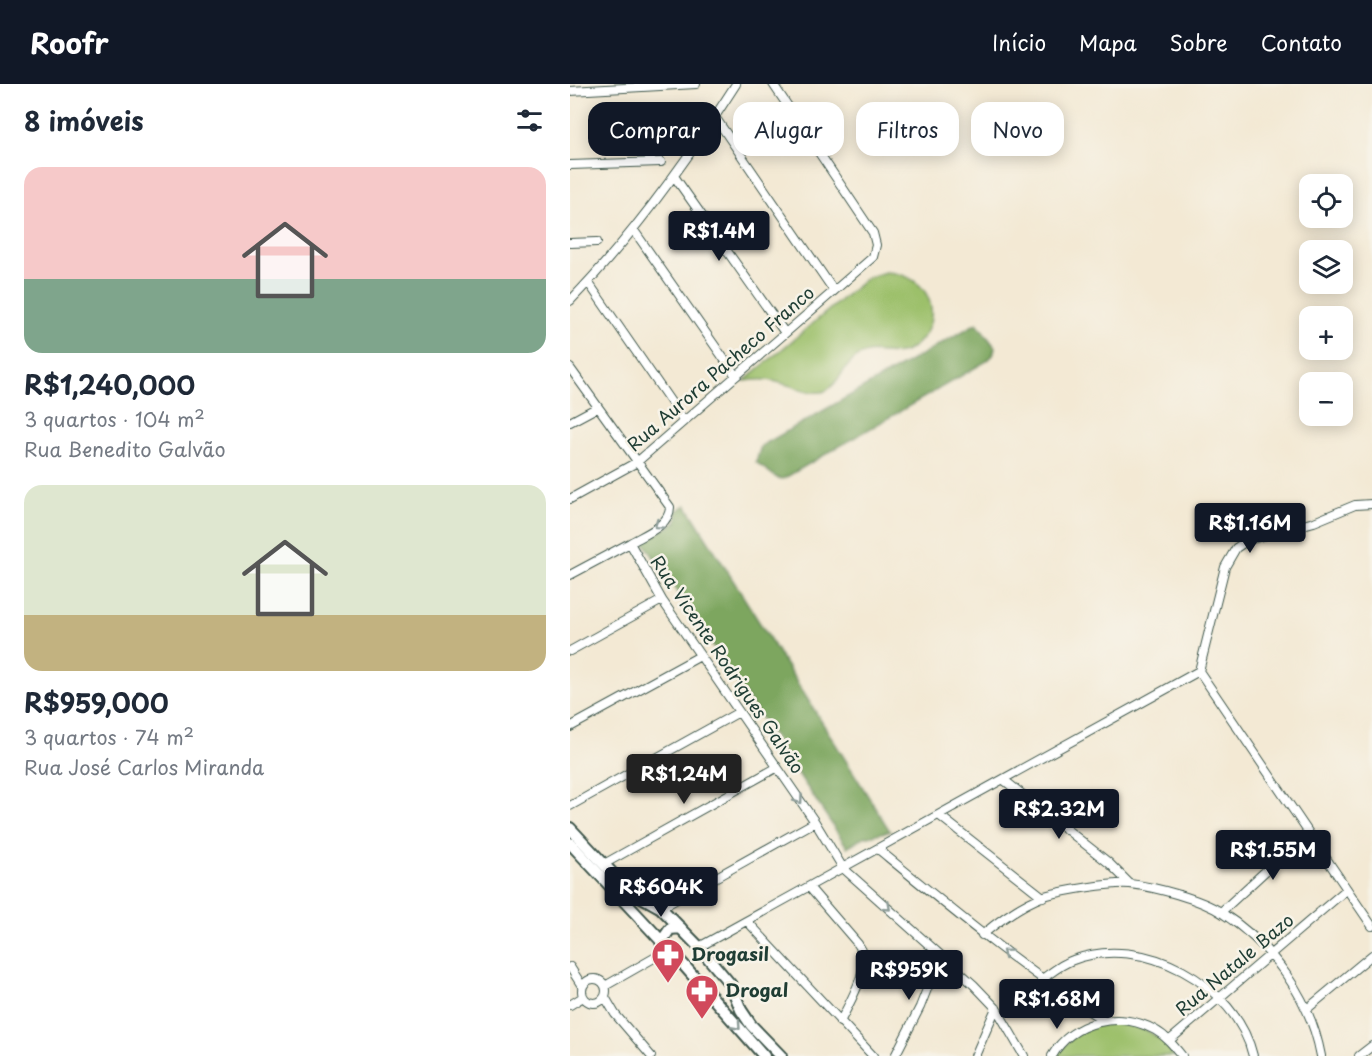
<!DOCTYPE html>
<html lang="pt">
<head>
<meta charset="utf-8">
<style>
	body { margin:0; font-family:"Playpen Sans",sans-serif; background:#f6f6f7; color:#1f2937; height:100vh; display:flex; flex-direction:column; font-size:22px; white-space:nowrap }
	* { box-sizing:border-box; margin:0 }
	p { font-size:20px; color:#747a83 }
	.icon { flex:none; width:33px; height:33px; fill:none; stroke:currentColor; stroke-width:2; stroke-linecap:round; stroke-linejoin:round }
	.map { position:relative; flex:1; overflow:hidden }
	.drawer { display:flex; flex-direction:column; background:#fff; width:570px }
	.drawer>* { flex:none }
	.hud { position:absolute; left:18px; top:18px; width:570px; height:54px; display:flex; gap:12px }
	.buttons { position:absolute; left:729px; top:90px; display:grid; gap:12px }
	.buttons a { display:grid; place-items:center; width:54px; height:54px; border-radius:12px; background:#fff; box-shadow:0 3px 15px #0003; font-size:30px }
	.price { position:absolute; translate:-50% -51px; padding:0 14px; border-radius:6px; background:#111827; color:#fff; font-size:20px; line-height:39px; filter:drop-shadow(0 2px 3px #0008) }
	.price::after { content:''; position:absolute; left:50%; top:36px; width:18px; height:14px; margin-left:-9px; background:inherit; clip-path:polygon(0 0,100% 0,50% 100%) }
	.price.on { background:#222; color:#fff }
	ul { padding:0; list-style:none }
	li { display:grid; align-content:center; gap:12px; height:318px; padding:0 24px }
	li span { display:grid; place-items:center; height:186px; border-radius:18px; color:#555 }
	li>.icon { margin-inline-start:auto }
	span .icon { width:108px; height:108px; fill:#fffc; stroke-width:1 }
	li b { font-size:26px }
	h2 { display:flex; justify-content:space-between; align-items:center; height:72px; padding:0 24px; font-size:26px }
	.pill { padding:0 21px; border-radius:18px; background:#fff; box-shadow:0 3px 15px #0003; font-size:21px; line-height:54px }
	.pill.on { background:#111827; color:#fff }
	header { display:flex; align-items:center; gap:36px; box-sizing:border-box; height:84px; padding:0 30px; background:#111827; color:#fff }
	header strong { font-size:28px }
	nav { display:flex; gap:33px; margin-inline-start:auto; font-size:21px }
	main { display:flex; flex:1; min-height:0 }
	.map>svg:first-child { display:block }
	.green { fill:#9cc06b; stroke:#5e7e50; stroke-width:1.5 }
	.forest { fill:#7da65f; stroke:#4e724a; stroke-width:1.5 }
	.lines { fill:none; stroke-linecap:round; stroke-linejoin:round }
	.street-casing { stroke:#3f574c; stroke-width:10 }
	.secondary-casing { stroke:#3f574c; stroke-width:14 }
	.street { stroke:#fff; stroke-width:8 }
	.secondary { stroke:#fff; stroke-width:10 }
	.oneway { stroke:#8f9e9a }
	.labels { text-anchor:middle; stroke-width:5; stroke-linejoin:round; paint-order:stroke }
	.street-label { font-size:18px; fill:#1f3d34; stroke:#f7f3e8 }
	.poi-label { font-size:18px; font-weight:bold; fill:#1f3d34; stroke:#f7f3e8; text-anchor:start }
</style>
</head>
<body>
<header>
<strong>Roofr</strong>
<nav><a>Início</a><a>Mapa</a><a>Sobre</a><a>Contato</a></nav>
</header>
<main>
<section class="drawer">
<h2>8 imóveis<svg class="icon" aria-label="filters" viewBox="0 0 24 24"><path d="M4 7h16M4 17h16"/><circle cx="9" cy="7" r="2"/><circle cx="15" cy="17" r="2"/></svg></h2>
<ul>
<li><span style="background:linear-gradient(#f6c9c9 60%,#7fa58c 0)"><svg class="icon" aria-label="home" viewBox="0 0 24 24"><path d="M3 11l9-7 9 7M6 9v11h12V9"/></svg></span><div><b>R$1,240,000</b><p>3 quartos · 104 m²</p><p>Rua Benedito Galvão</p></div></li>
<li><span style="background:linear-gradient(#dfe7d0 70%,#c2b280 0)"><svg class="icon" aria-label="home" viewBox="0 0 24 24"><path d="M3 11l9-7 9 7M6 9v11h12V9"/></svg></span><div><b>R$959,000</b><p>3 quartos · 74 m²</p><p>Rua José Carlos Miranda</p></div></li>
</ul>
</section>
<div class="map">
<svg width="802" height="972" viewBox="0 0 802 972">
	<rect width="100%" height="100%" fill="#f7f3e8"/>
	<filter id="ink" filterUnits="userSpaceOnUse"><feTurbulence type="fractalNoise" baseFrequency=".0167" numOctaves="2"/><feDisplacementMap in="SourceGraphic" scale="12" xChannelSelector="R" yChannelSelector="G"/><feConvolveMatrix kernelMatrix="1 2 1 2 8 2 1 2 1" color-interpolation-filters="sRGB"/></filter>
	<filter id="wash" filterUnits="userSpaceOnUse"><feTurbulence type="fractalNoise" baseFrequency=".008" numOctaves="4" result="noise"/><feDisplacementMap in="SourceGraphic" scale="24" xChannelSelector="R" yChannelSelector="G"/><feGaussianBlur stdDeviation="1.35" result="paint"/><feColorMatrix in="noise" values="0 0 0 0 0 0 0 0 0 0 0 0 0 0 0 0 0 1.4 0 .05"/><feComposite in="paint" operator="in"/></filter>
	<g filter="url(#wash)">
		<rect width="100%" height="100%" fill="#f3e9d4"/>
		<path class="green" d="M315,188C362,189 379,240 339,266C322,276 304,261 286,274C273,283 267,302 255,307C243,313 213,297 197,296C190,295 182,296 174,297L297,194Z
			M541,937C570,943 587,945 604,972H484L510,946Z"/>
		<path class="forest" d="M407,239L425,263L423,271L417,277L213,395L207,394L186,378L191,362Z
			M116,421L320,747L294,753L277,763L73,457L107,438V427Z"/>
	</g>
	<g filter="url(#ink)">
		<g class="lines">
			<g class="street-casing">
				<path id="street" d="M0,7L126,0
					M145,33L264,207
					M0,81L91,78
					M104,92L215,249
					M63,145L166,292
					M0,159L27,158
					M18,198L114,337
					M0,217C64,151 117,77 166,0
					M0,284L100,423C100,442 73,451 60,459L92,516L245,738L273,784L404,901L426,924L454,972
					M0,338L28,323
					M0,415L67,378L303,173L306,161L303,149L203,0
					M0,491L60,459
					M0,567L92,516
					M629,587L802,842
					M0,643L130,572
					M434,696L539,779L559,799
					M0,722L169,628
					M370,732L473,813
					M308,765C381,825 453,885 533,936
					M34,780L206,684
					M239,803L288,860C291,865 294,868 294,874C296,890 278,922 270,938
					M91,824L245,738
					M651,828L738,748
					M177,837L303,972
					M412,851C430,836 452,820 474,812C492,807 543,798 560,800C585,803 631,815 652,829C702,861 740,913 751,972
					M129,863L629,587L655,483L666,464L678,456L744,438L785,421L802,420
					M0,883L12,902
					M12 907a12 12 0 1 1 24 0a12 12 0 1 1-24 0Z
					M471,896C481,889 491,880 503,876C572,849 666,900 683,972
					M35,902L98,866
					M35,913L45,930L81,972
					M0,921L13,913
					M737,925L802,871
					M600,956L777,805
					M325,972L350,923L370,872
					M405,972L426,924
					M482,972C502,937 550,926 585,946C596,952 604,962 612,972
					M789,972L802,962"/>
			</g>
			<g class="secondary-casing">
				<path id="secondary" d="M0,744L57,805L91,824L129,863L161,901L171,926L181,941L211,972
					M0,759L111,878L194,972
					M91,858L100,845L111,844"/>
			</g>
			<use href="#street" class="street"/>
			<use href="#secondary" class="secondary"/>
		</g>
		<defs><path id="oneway-chevron" d="M-2-3.5L2.5 0L-2 3.5" fill="none" stroke-width="1.6" stroke-linecap="round" stroke-linejoin="round" transform="scale(1.5)"/></defs>
		<g class="oneway">
			<use href="#oneway-chevron" transform="translate(88 441) rotate(145)"/>
			<use href="#oneway-chevron" transform="translate(229 716) rotate(54)"/>
			<use href="#oneway-chevron" transform="translate(317 823) rotate(42)"/>
			<use href="#oneway-chevron" transform="translate(436 869) rotate(-143)"/>
			<use href="#oneway-chevron" transform="translate(167 942) rotate(48)"/>
		</g>
	</g>
	<defs>
		<g id="pharmacy-pin" transform="scale(1.725)"><path d="M0 17L-7.5 6A9.5 9.5 0 1 1 7.5 6Z" fill="#d1495b" stroke="#f7f3e8"/><path d="M-2-6h4v4h4v4h-4v4h-4v-4h-4v-4h4Z" fill="#fff"/></g>
	</defs>
	<g fill-rule="evenodd">
		<use href="#pharmacy-pin" x="98" y="871"/>
		<use href="#pharmacy-pin" x="132" y="907"/>
	</g>
	<g class="labels">
		<g class="street-label">
			<text transform="translate(151 285) rotate(-41)" y="6">Rua Aurora Pacheco Franco</text>
			<text transform="translate(157 581) rotate(56)" y="6">Rua Vicente Rodrigues Galvão</text>
			<text transform="translate(665 881) rotate(-40)" y="6">Rua Natale Bazo</text>
		</g>
		<g class="poi-label">
			<text x="121" y="877">Drogasil</text>
			<text x="155" y="913">Drogal</text>
		</g>
	</g>
</svg>
<div class="buttons">
<a><svg class="icon" aria-label="locate" viewBox="0 0 24 24"><circle cx="12" cy="12" r="6"/><path d="M12 2v4M12 18v4M2 12h4M18 12h4"/></svg></a>
<a><svg class="icon" aria-label="layers" viewBox="0 0 24 24"><path d="M12 4l9 5-9 5-9-5zM3 14l9 5 9-5"/></svg></a>
<a>+</a>
<a>−</a>
</div>
<b class="price" style="left:149px;top:178px">R$1.4M</b>
<b class="price" style="left:680px;top:470px">R$1.16M</b>
<b class="price on" style="left:114px;top:721px">R$1.24M</b>
<b class="price" style="left:489px;top:756px">R$2.32M</b>
<b class="price" style="left:703px;top:797px">R$1.55M</b>
<b class="price" style="left:91px;top:834px">R$604K</b>
<b class="price" style="left:339px;top:917px">R$959K</b>
<b class="price" style="left:487px;top:946px">R$1.68M</b>
<div class="hud">
<a class="pill on">Comprar</a>
<a class="pill">Alugar</a>
<a class="pill">Filtros</a>
<a class="pill">Novo</a>
</div>
</div>
</main>
</body>
</html>
